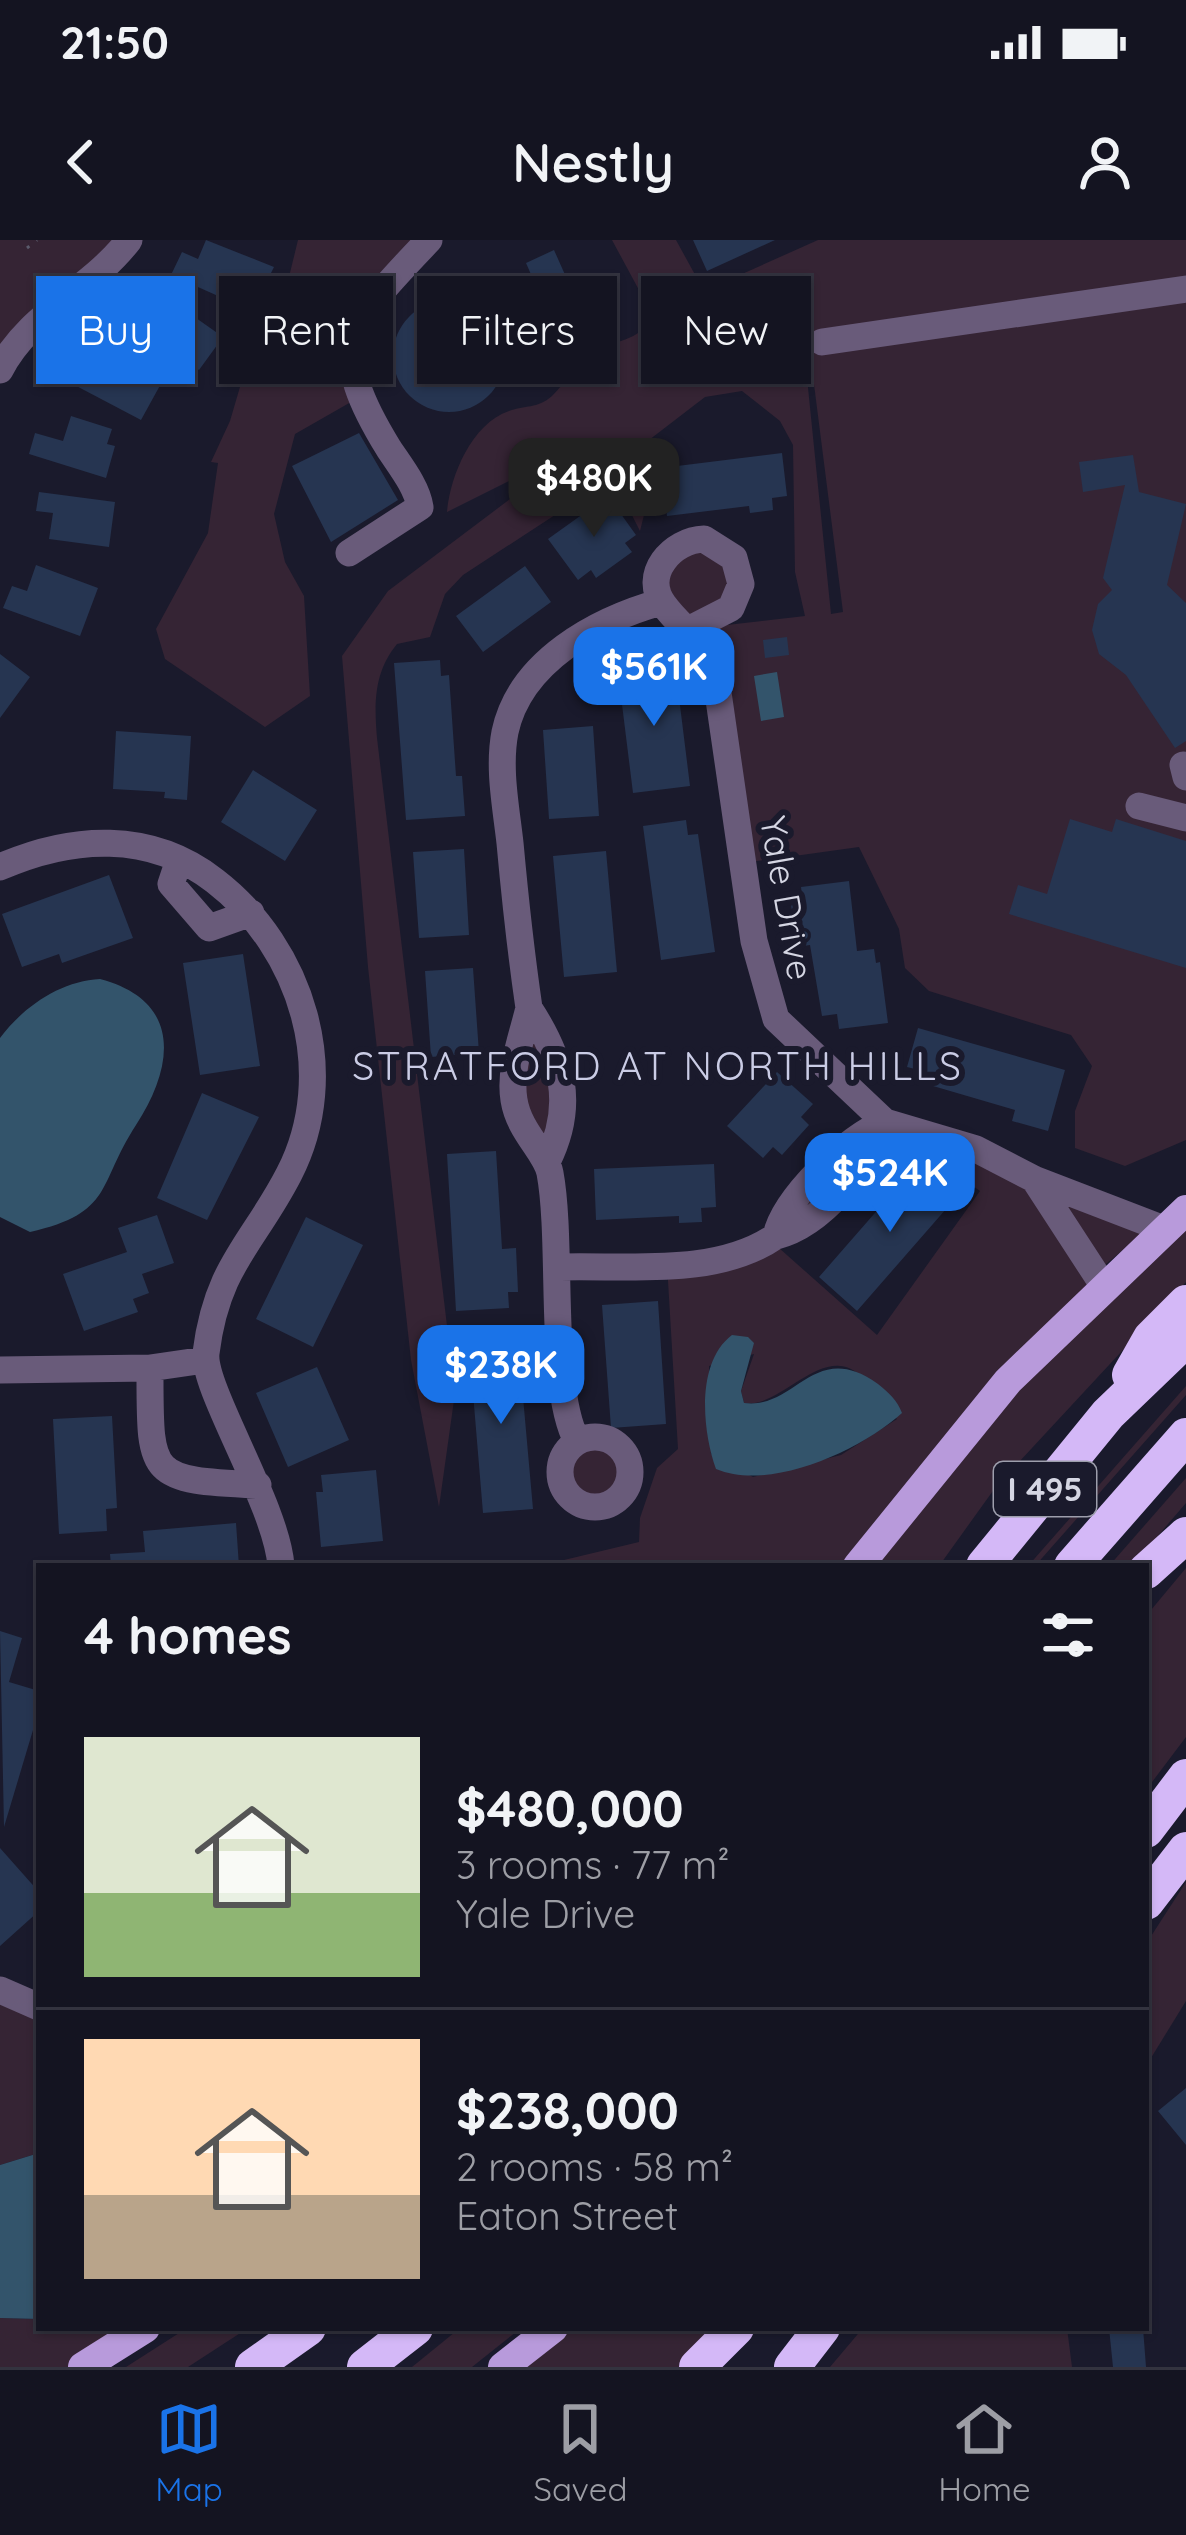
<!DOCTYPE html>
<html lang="en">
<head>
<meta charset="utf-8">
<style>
	body { margin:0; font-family:Quicksand,sans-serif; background:#21212e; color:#f1f3f6; height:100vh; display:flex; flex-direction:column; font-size:45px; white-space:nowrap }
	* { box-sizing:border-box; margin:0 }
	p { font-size:39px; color:#9d9ea5 }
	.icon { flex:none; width:66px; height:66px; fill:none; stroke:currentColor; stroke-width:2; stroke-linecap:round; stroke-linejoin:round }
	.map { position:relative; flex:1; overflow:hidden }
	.sheet { position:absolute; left:36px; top:1323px; width:1113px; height:768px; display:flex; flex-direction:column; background:#141421; border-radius:0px; box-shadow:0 3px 9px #0004,0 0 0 3px #33333f }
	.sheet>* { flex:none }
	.hud { position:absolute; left:36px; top:36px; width:1116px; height:108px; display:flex; gap:24px }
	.price { position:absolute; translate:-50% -102px; padding:0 27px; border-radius:24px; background:#1a73e8; color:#fff; font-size:39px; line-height:78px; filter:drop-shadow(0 3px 6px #0008) }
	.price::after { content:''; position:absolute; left:50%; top:72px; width:36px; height:27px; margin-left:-18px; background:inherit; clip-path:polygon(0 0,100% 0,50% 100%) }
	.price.active { background:#222; color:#fff }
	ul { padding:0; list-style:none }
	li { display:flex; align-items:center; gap:36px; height:300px; padding:0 48px }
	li+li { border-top:3px solid #33333f }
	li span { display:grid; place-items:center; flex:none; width:336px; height:240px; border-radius:0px; color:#555 }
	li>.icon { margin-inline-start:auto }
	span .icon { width:144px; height:144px; fill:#fffc; stroke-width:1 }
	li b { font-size:51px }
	h2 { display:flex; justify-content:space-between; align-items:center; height:144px; padding:0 48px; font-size:51px }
	.tag { padding:0 42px; border-radius:0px; background:#141421; box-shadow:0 3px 9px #0004,0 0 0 3px #33333f; font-size:42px; line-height:108px }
	.tag.active { background:#1a73e8; color:#fff }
	.status { display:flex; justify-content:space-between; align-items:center; height:84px; padding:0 60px; background:#141421; direction:ltr }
	.status svg { height:33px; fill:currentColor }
	header { display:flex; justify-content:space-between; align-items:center; height:156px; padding:0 48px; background:#141421; font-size:54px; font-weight:600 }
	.menu { display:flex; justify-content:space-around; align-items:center; height:168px; border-top:3px solid #33333f; background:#141421; font-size:33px; color:#9d9ea5 }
	.menu a { display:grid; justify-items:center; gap:6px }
	.menu .active { color:#1a73e8 }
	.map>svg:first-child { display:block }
	.green { fill:#352434; fill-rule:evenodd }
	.water { fill:#33546b }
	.building { fill:#263551 }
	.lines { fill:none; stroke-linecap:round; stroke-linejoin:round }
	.path { stroke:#5a5a6b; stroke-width:3; stroke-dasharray:3 9; stroke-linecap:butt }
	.minor { stroke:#695b7a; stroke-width:27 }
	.major { stroke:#b89adb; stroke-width:30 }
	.highway { stroke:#d4b8f7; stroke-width:36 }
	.labels { text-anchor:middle; stroke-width:12; stroke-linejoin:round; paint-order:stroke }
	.shield { fill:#1a1a2c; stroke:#9d9eac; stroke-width:3 }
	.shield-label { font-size:33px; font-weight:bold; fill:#d5d6e3 }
	.street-label { font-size:36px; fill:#d5d6e3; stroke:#1a1a2c }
	.neighbourhood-label { font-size:39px; letter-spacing:3px; fill:#cacce5; stroke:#1a1a2c }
</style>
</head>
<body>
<div class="status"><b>21:50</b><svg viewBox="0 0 49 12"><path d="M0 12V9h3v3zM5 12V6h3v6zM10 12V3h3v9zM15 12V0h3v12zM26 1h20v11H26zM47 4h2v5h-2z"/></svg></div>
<header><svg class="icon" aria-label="back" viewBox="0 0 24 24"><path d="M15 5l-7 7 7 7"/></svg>Nestly<svg class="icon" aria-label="person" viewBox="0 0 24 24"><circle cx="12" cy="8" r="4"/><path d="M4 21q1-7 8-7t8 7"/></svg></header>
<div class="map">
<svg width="1186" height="2127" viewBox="0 0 1186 2127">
	<rect width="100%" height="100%" fill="#1a1a2c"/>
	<path class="green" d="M0,0H129L0,130Z
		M298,0H429L354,92L358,158L295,194L274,274L285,322L304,356L310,456L265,487L165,419L156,389L208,293L218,223L211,222L230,181L247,123L278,82Z
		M612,0H676L704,51L818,0H1186V900L1125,926L1075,908V871L1092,826L1071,795L929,751L905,728L899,689L859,607L743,623L715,432L692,389L805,376L795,332L793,205L780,181L742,151L705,157L649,200L644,224L649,255L640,291L608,228L558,273L463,335L445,354L430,397L397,404C374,432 374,463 377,498L455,1153L439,1267L411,1120L368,727L342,416L388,351L583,204L447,272C450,237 471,184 509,171C525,165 537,169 552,156C566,143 575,124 590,114C614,99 639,103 653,76ZM809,105L843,372L831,374L806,128L789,117L760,112Z
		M704,299L741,344L691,388L658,334Z
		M529,768L556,810L559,899L529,903L516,818Z
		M885,882L1034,939L1103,1045L858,1326H539L639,1302L640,1278L657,1228L678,1209L667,1024L770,1000L877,1095L980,951L885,883L800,990L780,975ZM754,1114L741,1151L744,1163C778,1169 816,1112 851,1129C867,1137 884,1165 897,1179L841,1215L753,1237L711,1214L709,1126Z
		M1047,951L1147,990L1100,1029Z
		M1186,986V1042L995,1248L939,1326H874C968,1198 1068,1092 1186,986Z
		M1186,1146V1155L1035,1326H1028Z
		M561 1232a35 35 0 1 1 70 0a35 35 0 1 1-70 0Z
		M1186,1238V1263L1132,1326H1109Z
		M1186,1328V1497L1146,1550V1376Z
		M1186,1642V1761L1146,1826V1704Z
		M0,1750L39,1767V1913L0,1925Z
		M0,2078L39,2079V2088H145L83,2127H0Z
		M187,2088H248L188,2127H126Z
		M460,2088H521L472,2127H412Z
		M570,2088H718L681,2127H520Z
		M863,2088H1067L1072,2127H830Z"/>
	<path class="water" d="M777,432L784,477L761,481L754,436Z
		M100,739C183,761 174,827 136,885C97,945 114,973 30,992L0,977V798C24,766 61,741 100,739Z
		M732,1095L748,1097L754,1103L741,1151L744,1163C796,1170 814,1098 878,1144C889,1153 897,1160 902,1173C861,1210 771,1252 716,1229C702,1190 696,1122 732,1095Z
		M39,1913V2079L0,2078V1925Z"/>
	<path class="building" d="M206,0L274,27L264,47L257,43L245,68L171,35L182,12L198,19Z
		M693,0H775L707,31Z
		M554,10L583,75L554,87L526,23Z
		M162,54L223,97L199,130L139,87Z
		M393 116a56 56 0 1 1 112 0a56 56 0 1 1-112 0Z
		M108,111L163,140L141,180L65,140L77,118L99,129Z
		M71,176L112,189L107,204L115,206L106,238L29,214L35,193L63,201Z
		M359,193L398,260L331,302L292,226Z
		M782,213L787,256L772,258L773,270L750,273L749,266L667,276L661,228Z
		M1133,215L1139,252L1186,264L1167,345L1186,363V501L1175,508L1126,435L1099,414L1092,390L1098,364L1112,350L1103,338L1125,245L1083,252L1079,222Z
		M39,252L115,262L109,307L49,299L53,273L36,271Z
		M608,256L636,295L625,303L632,312L596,338L591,330L578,340L548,299Z
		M36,325L98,348L80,396L3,368L12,346L27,351Z
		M525,326L551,362L483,412L456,376Z
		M787,397L789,415L765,418L763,400Z
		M0,414L30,437L0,478Z
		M440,420L441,436L449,435L456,536H462L465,576L406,580L394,423Z
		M675,425L690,546L633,553L618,432Z
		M593,486L599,576L549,579L543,490Z
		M116,491L191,496L187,560L164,558L165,552L113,549Z
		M253,530L317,570L285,621L221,582Z
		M1070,579L1112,592L1116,579L1186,601V728L1009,674L1018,645L1047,654Z
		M686,580L688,595L698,594L715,712L661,720L643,586Z
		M464,609L469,695L419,698L413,612Z
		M606,611L617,732L564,737L553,616Z
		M109,635L133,698L62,723L59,714L22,727L2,674Z
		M849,641L857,711L874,709L876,723L880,722L888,783L839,789L837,774L822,776L810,705L796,707L791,664L803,663L801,647Z
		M243,714L260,826L200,835L183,723Z
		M473,728L479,813L431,817L425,731Z
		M918,788L1065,830L1048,891L1012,881L1015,870L916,841L919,830L907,827Z
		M777,832L813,864L801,877L809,885L782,915L773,907L763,918L727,886Z
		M202,853L259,877L207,980L157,958Z
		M496,911L502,1009L516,1008L518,1052H508L509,1068L456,1071L447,914Z
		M922,919L960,953L857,1071L819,1037Z
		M714,924L716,967L701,968L702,982L679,983V976L596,980L594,929Z
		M157,975L174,1023L142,1034L149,1053L133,1059L138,1072L84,1091L63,1034L127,1012L118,988Z
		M306,977L363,1005L313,1107L256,1079Z
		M658,1061L666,1184L611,1188L602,1065Z
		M518,1101L533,1269L483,1273L469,1105Z
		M317,1127L349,1200L288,1227L256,1153Z
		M112,1176L117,1268L106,1269L107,1291L59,1294L53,1179Z
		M376,1230L383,1301L321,1307L316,1252H323L321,1235Z
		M236,1283L239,1326H111L110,1314L145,1312L143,1291Z
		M0,1391L22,1398L9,1442L39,1451V1470L4,1587Z
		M0,1608L39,1652V1671L0,1706Z
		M1186,1848V1905L1158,1871Z
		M1109,2088H1143L1146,2127H1113Z"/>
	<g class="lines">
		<path class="path" d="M27,8L37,0"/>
		<path class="minor" d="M822,102L1186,49
			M0,130C28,74 92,49 129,0
			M349,313L420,267C417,247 401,227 389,209C325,105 349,84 429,0
			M690,389L731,368L741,344L734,318L704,299C672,300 641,335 664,365C682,390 705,400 715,432L754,701L776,779L885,882L976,909L1034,939L1164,989
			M1183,525L1186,537
			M1139,566L1186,578
			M179,620L171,644L209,688L251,673
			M0,627C71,596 150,590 215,641C302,708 341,833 289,934C253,1004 217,1025 206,1113C202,1148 277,1266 281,1326
			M529,768C521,713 515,658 510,603C506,567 498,528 505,492C520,421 597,380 661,362
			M885,882C869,925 822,985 776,996C784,958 849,896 885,882Z
			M547,922C576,864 562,819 529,768C522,797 509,830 514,860C519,892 546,912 550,933C563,1003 548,1148 577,1201
			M1034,939L1103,1045
			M560,1027C629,1025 717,1037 776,996
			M150,1128C150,1237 147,1240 258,1245
			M0,1130L150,1128L205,1120
			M560 1232a35 35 0 1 1 70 0a35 35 0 1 1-70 0Z
			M0,1750L39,1767"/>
		<path class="major" d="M858,1326L1008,1141L1186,970
			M83,2127L145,2088
			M503,2127L553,2088"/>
		<path class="highway" d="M1130,1135L1151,1098L1186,1063
			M984,1326L1108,1174L1186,1099
			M1072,1326L1186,1196
			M1146,1331L1186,1295
			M1146,1590L1186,1537
			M1146,1662L1186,1610
			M253,2127L308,2088
			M365,2127L415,2088
			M697,2127L736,2088
			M792,2127L822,2088"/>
	</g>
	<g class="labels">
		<rect class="shield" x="994" y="1222" width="102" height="54" rx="9"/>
		<g class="shield-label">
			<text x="1045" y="1261">I 495</text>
		</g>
		<g class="street-label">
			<text transform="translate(787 658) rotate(80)" y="13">Yale Drive</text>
		</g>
		<g class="neighbourhood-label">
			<text x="658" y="840">STRATFORD AT NORTH HILLS</text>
		</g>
	</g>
</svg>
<b class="price active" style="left:594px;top:300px">$480K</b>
<b class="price" style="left:654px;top:489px">$561K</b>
<b class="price" style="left:890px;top:995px">$524K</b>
<b class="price" style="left:501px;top:1187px">$238K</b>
<div class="hud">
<a class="tag active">Buy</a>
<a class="tag">Rent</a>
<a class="tag">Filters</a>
<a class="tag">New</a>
</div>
<section class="sheet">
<h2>4 homes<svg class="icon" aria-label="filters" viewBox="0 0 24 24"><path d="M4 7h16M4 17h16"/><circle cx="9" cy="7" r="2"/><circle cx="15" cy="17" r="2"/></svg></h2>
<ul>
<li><span style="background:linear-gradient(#dfe7d0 65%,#8fb573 0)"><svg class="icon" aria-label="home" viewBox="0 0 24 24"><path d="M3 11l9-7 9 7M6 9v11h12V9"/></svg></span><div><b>$480,000</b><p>3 rooms · 77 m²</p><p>Yale Drive</p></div></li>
<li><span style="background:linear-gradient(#ffd9b3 65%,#b9a48a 0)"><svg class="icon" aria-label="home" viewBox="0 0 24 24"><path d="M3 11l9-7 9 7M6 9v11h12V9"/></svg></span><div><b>$238,000</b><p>2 rooms · 58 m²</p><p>Eaton Street</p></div></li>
</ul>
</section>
</div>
<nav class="menu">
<a class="active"><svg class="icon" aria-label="map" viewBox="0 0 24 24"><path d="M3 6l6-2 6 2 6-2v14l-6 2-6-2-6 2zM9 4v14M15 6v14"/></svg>Map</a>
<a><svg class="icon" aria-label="saved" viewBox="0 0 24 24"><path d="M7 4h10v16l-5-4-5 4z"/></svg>Saved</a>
<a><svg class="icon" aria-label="home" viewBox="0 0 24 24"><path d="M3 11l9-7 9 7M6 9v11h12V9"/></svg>Home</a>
</nav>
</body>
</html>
